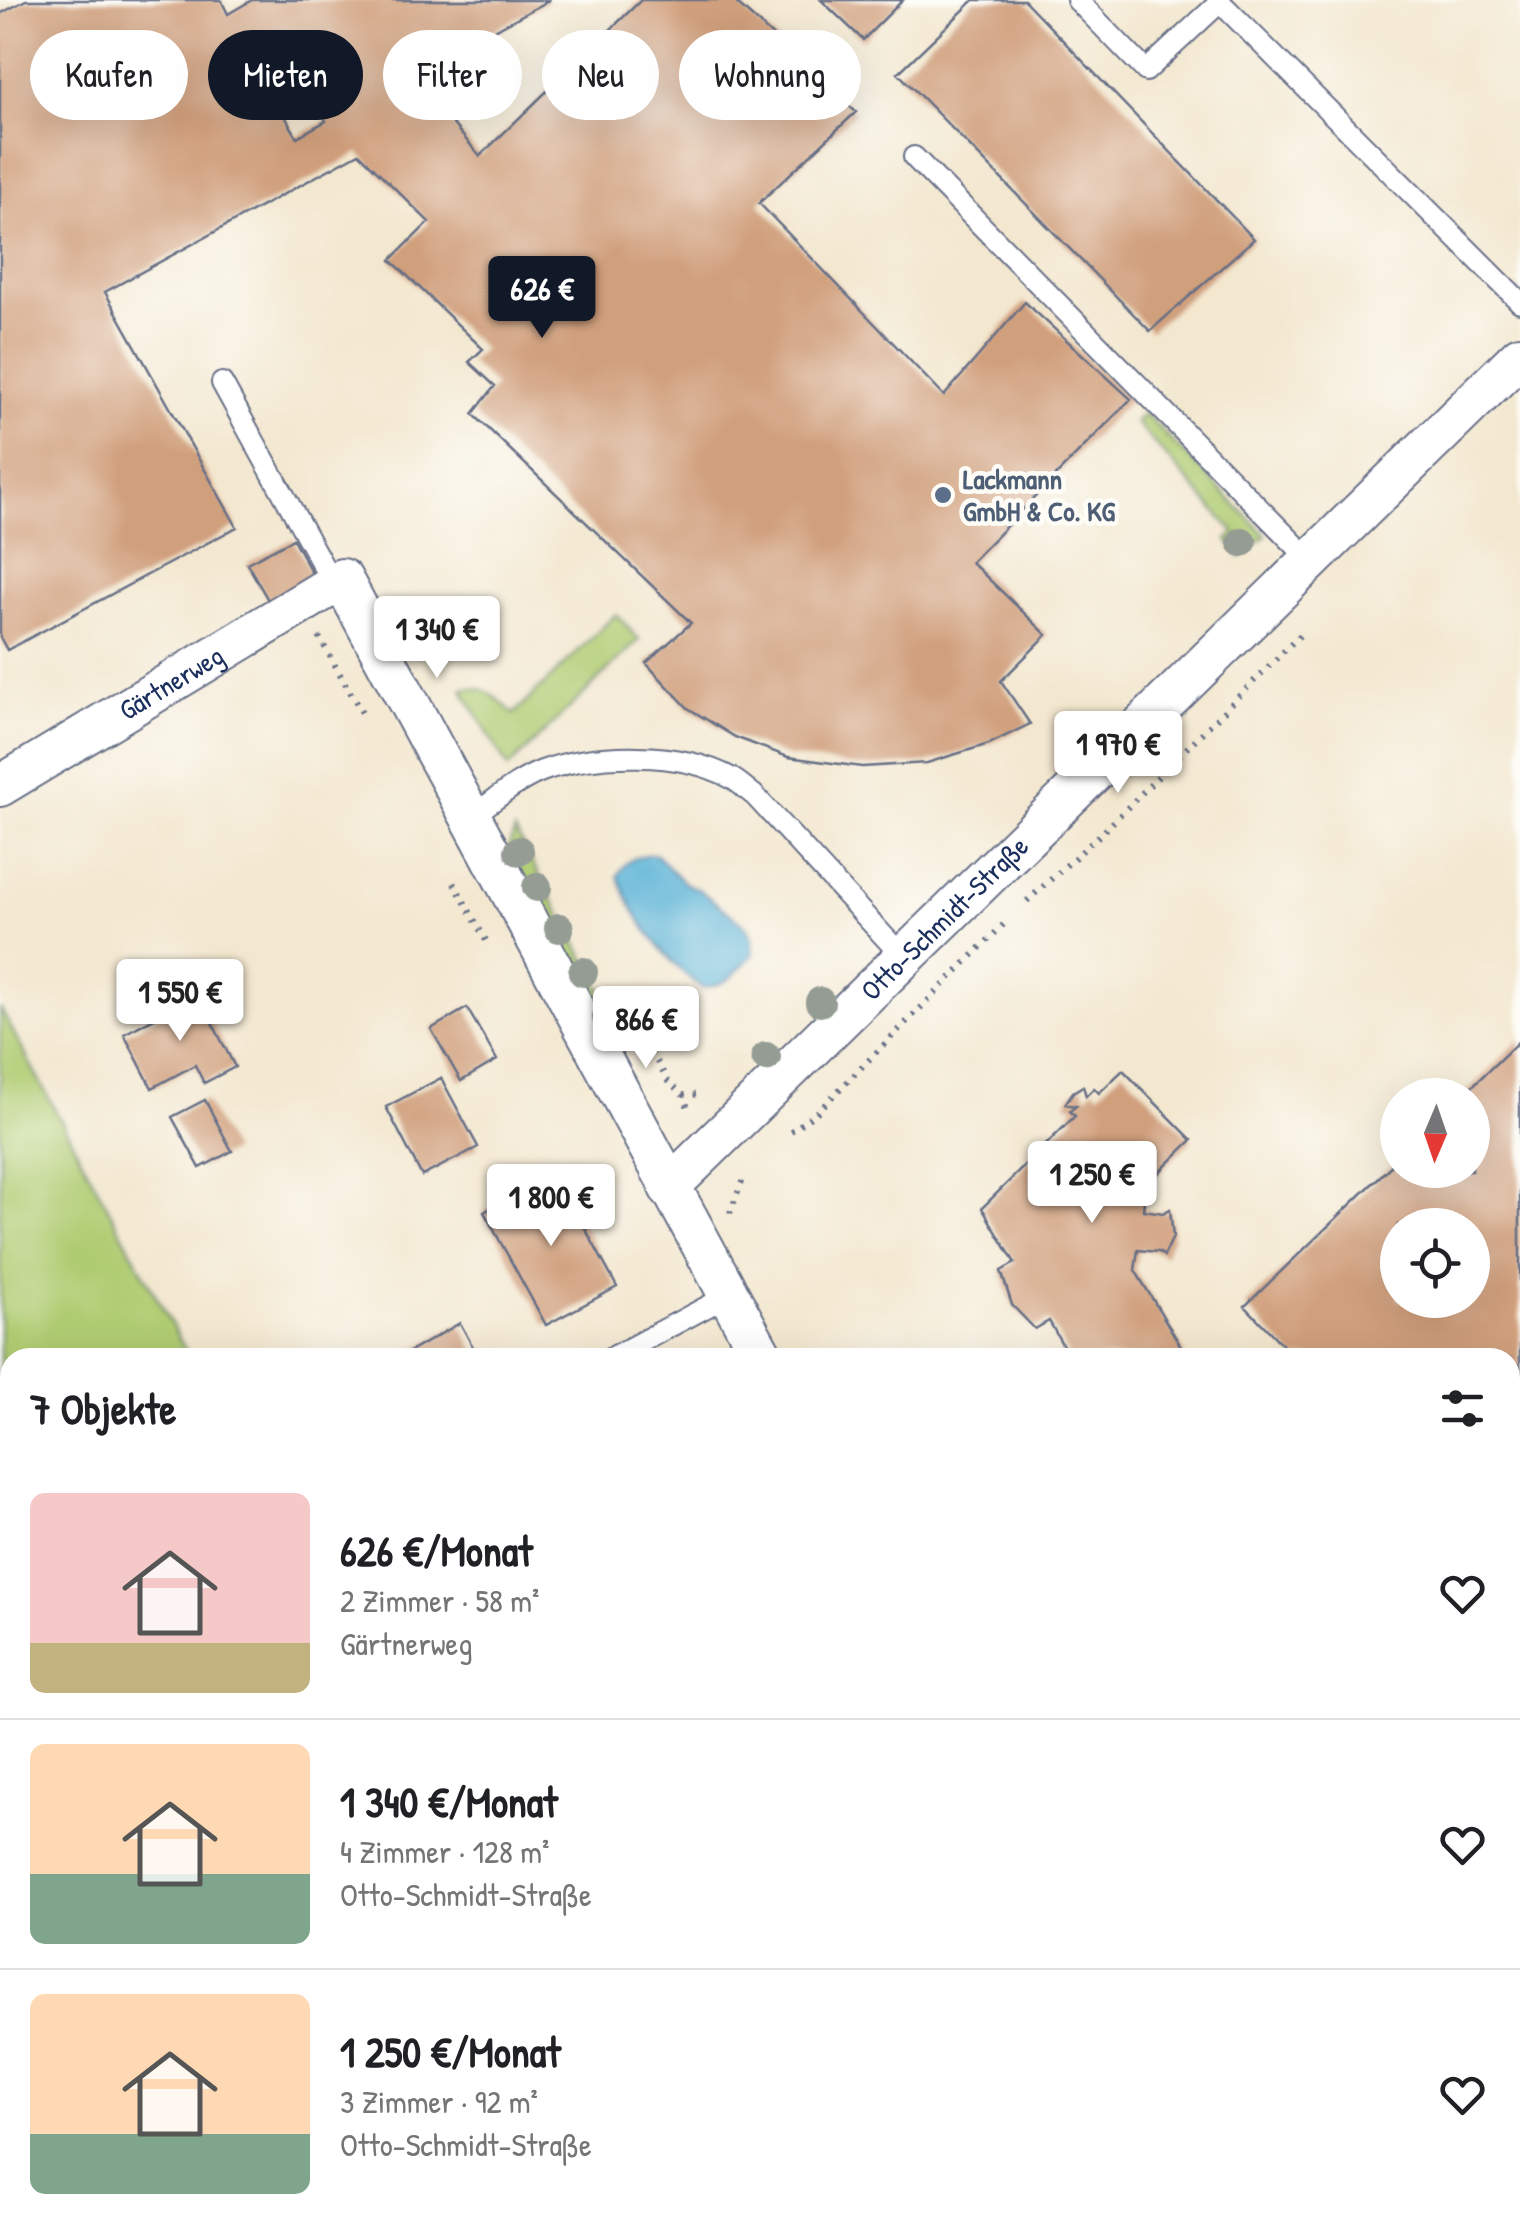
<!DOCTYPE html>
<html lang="de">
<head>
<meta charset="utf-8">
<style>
	body { margin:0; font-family:"Patrick Hand",sans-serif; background:#f2f2f2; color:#202124; height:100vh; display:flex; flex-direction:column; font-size:38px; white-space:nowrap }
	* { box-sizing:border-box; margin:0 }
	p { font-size:32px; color:#757577 }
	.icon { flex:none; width:55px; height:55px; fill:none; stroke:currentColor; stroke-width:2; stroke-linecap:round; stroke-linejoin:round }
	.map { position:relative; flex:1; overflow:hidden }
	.side { position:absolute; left:0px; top:1348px; width:1520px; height:892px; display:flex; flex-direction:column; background:#fff; border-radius:30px 30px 0 0; box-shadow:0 10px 40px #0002 }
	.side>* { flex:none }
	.banner { position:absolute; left:30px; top:30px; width:1000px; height:90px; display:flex; gap:20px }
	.needle { width:65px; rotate:182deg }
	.fabs { position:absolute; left:1380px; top:1078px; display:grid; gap:20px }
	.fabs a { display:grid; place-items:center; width:110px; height:110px; border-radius:50%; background:#fff; box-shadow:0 10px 40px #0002; font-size:50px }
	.price { position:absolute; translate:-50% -85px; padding:0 22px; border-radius:10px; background:#fff; color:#222; font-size:32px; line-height:65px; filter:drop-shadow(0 2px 5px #0008) }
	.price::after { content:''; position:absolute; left:50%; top:60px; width:30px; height:22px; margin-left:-15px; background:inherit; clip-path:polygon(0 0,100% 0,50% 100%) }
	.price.selected { background:#111827; color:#fff }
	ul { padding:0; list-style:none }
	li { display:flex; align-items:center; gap:30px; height:250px; padding:0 30px }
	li+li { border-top:2px solid #e0e0e0 }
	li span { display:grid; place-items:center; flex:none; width:280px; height:200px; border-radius:15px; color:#555 }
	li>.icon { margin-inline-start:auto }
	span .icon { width:120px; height:120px; fill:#fffc; stroke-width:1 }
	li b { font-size:42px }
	h2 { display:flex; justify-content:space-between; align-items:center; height:120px; padding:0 30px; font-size:42px }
	.pill { padding:0 35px; border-radius:45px; background:#fff; box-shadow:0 10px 40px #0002; font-size:35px; line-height:90px }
	.pill.selected { background:#111827; color:#fff }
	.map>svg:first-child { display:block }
	.green { fill:#b0cc72; stroke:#667e68; stroke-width:2.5 }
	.water { fill:#57b1d5; stroke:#39709a; stroke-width:2.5 }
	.building { fill:#d09f7c; fill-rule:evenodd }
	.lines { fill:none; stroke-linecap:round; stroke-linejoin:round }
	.lane-casing { stroke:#676f86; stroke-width:24 }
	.street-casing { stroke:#676f86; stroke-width:44 }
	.path { stroke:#676f86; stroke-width:6; stroke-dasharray:2.5 8; stroke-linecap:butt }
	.lane { stroke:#fff; stroke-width:20 }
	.street { stroke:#fff; stroke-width:40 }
	.tree { fill:#959c94 }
	.service-dot { fill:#5c6f8a; stroke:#fdfcf7; stroke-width:4 }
	.labels { text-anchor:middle; stroke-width:9; stroke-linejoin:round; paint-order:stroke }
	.service-label { font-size:28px; font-weight:bold; fill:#4e5e75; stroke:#fdfcf7; text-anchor:start }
	.street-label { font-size:28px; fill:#1b2f5e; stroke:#fdfcf7 }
</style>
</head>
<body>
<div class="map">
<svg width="1520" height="2239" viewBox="0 0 1520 2239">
	<rect width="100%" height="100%" fill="#fdfcf7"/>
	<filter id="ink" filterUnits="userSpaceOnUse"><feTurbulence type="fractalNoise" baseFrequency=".01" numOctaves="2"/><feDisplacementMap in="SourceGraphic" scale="20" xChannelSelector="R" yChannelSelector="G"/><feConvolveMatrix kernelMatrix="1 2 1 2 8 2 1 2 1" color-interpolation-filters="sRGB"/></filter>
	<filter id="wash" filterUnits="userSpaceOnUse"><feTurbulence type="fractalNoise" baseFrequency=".0048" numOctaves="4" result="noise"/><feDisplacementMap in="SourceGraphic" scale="40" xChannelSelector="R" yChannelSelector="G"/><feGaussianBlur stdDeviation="2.25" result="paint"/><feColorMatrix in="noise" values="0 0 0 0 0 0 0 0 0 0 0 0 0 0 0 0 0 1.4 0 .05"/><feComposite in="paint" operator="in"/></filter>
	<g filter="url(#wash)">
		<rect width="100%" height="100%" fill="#f3e7cf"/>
		<path class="green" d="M1144,413L1266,535L1241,557L1228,540L1235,533L1135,422Z
			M616,614L639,640L508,768L462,689C487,684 497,699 514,714Z
			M515,831L621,1025L620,1039L613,1043L508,848Z
			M0,1008L189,1357L10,1358V1944L0,1949Z
			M1520,1652V2239H1367L1362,2230H1510V1661Z"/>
		<path class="water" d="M655,854L684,883L698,889L745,925L752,938L753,955C733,973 733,984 702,988C665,961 634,919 618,876C625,859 638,855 655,854Z"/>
		<g id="blocks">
			<path class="building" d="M26,0H221L228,14L252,0H550L411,75L480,156L641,0H733L856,112L759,203L944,396L1025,302L1131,399L971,562L1047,635L1001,681L1030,724L989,744L927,763L862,767L788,757L735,737L688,708L646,663L691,623L473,414L495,386L469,362L483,349L391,260L429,222L359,153L105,292L237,527L7,650L0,637V14ZM297,69L326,121L297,137L266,83Z
				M821,0H903L863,40Z
				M974,0H1024L1254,239L1150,331L898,73Z
				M293,539L314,577L268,600L247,563Z
				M198,995L235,1067L204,1083L195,1065L152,1088L124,1034Z
				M467,1008L497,1060L461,1081L431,1029Z
				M1520,1040V1589L1510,1579V1358H1295L1245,1306L1398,1159V1170H1472V1095H1463ZM1398,1225H1472V1300H1398Z
				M1123,1070L1192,1140L1146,1185L1143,1210L1163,1213L1170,1209L1173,1237L1164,1256L1159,1252L1138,1250L1135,1270L1185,1353L1178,1358H1070L1049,1321L1035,1329L1012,1305L1001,1271L1015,1263L982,1208L1075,1116L1070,1111L1076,1106L1065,1104L1073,1092L1083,1086L1086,1096L1094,1088L1099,1093Z
				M441,1078L478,1147L422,1176L386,1107Z
				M205,1100L232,1151L200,1168L172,1117Z
				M555,1173L617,1287L546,1325L484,1212Z
				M460,1323L479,1358H399Z
				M0,2035L10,2053V2098L0,2103Z
				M485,2230H494L499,2239H469Z
				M699,2230H774L779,2239H704Z
				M811,2230H894L878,2239H816Z"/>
		</g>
	</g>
	<g filter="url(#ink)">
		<use href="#blocks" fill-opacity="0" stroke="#676f86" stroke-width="2.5"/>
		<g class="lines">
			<g class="lane-casing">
				<path id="lane" d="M1077,0L1146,71L1220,2
					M1218,0L1520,302
					M914,157L1310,560
					M222,383L333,584
					M470,817C493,802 516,781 542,771C594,752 681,750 731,778C739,782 747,790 755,796L903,957
					M611,1358L729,1295
					M1045,2239L1061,2230"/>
			</g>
			<g class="street-casing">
				<g id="street">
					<path id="s1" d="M0,786L342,579L763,1358"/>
					<path id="s2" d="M669,1187L1520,356"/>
					<path d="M0,1975L10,1969"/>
					<path d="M361,2230L366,2239"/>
					<path d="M1300,2230L1305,2239"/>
				</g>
			</g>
			<path class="path" d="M319,637L365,718
				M454,883L489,946
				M1027,901L1102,833L1304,631
				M620,998L668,1081L683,1095L689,1110
				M683,1095L704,1094
				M791,1131L815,1114L1007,921
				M730,1213L745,1174
				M0,1415L10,1434
				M1250,2230L1255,2239"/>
			<use href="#lane" class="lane"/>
			<use href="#street" class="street"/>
		</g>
		<g class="tree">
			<circle cx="1242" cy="542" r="15"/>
			<circle cx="519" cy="851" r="15"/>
			<circle cx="537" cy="887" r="15"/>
			<circle cx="559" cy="928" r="15"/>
			<circle cx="583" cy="972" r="15"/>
			<circle cx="820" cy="1002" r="15"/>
			<circle cx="607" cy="1017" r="15"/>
			<circle cx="766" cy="1057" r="15"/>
		</g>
	</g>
	<circle class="service-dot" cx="943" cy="495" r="10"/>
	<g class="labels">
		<g class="service-label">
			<text x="963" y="489">Lackmann<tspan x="963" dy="32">GmbH &amp; Co. KG</tspan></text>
		</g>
		<g class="street-label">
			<text dy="10" stroke="none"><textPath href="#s1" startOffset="200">Gärtnerweg</textPath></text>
			<text dy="10" stroke="none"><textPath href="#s2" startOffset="385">Otto-Schmidt-Straße</textPath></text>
		</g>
	</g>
</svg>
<div class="fabs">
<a><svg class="needle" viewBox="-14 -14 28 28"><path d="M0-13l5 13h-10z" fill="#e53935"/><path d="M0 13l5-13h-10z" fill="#757577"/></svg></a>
<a><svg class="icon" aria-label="locate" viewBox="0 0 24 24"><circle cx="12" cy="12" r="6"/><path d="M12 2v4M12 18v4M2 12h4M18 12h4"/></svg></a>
</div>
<b class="price selected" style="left:542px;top:341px">626 €</b>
<b class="price" style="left:437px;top:681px">1 340 €</b>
<b class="price" style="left:1118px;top:796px">1 970 €</b>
<b class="price" style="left:180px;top:1044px">1 550 €</b>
<b class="price" style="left:646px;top:1071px">866 €</b>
<b class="price" style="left:1092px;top:1226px">1 250 €</b>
<b class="price" style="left:551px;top:1249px">1 800 €</b>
<div class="banner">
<a class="pill">Kaufen</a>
<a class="pill selected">Mieten</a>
<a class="pill">Filter</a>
<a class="pill">Neu</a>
<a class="pill">Wohnung</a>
</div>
<section class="side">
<h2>7 Objekte<svg class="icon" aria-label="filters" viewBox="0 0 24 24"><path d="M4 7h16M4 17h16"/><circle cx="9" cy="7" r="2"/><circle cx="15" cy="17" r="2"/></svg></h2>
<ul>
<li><span style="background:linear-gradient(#f6c9c9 75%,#c2b280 0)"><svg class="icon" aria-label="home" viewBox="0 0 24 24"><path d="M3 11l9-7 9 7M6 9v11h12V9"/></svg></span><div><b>626 €/Monat</b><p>2 Zimmer · 58 m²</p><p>Gärtnerweg</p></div><svg class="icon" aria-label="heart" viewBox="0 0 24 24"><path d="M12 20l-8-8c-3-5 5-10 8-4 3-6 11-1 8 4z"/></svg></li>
<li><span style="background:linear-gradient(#ffd9b3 65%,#7fa58c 0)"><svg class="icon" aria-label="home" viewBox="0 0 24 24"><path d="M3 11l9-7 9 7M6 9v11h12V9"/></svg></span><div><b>1 340 €/Monat</b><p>4 Zimmer · 128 m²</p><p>Otto-Schmidt-Straße</p></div><svg class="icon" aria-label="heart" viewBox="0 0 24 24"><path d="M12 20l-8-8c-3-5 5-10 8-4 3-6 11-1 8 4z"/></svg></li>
<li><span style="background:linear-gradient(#ffd9b3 70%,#7fa58c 0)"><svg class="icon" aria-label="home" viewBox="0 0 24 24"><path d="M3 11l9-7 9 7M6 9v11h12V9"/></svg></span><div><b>1 250 €/Monat</b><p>3 Zimmer · 92 m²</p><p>Otto-Schmidt-Straße</p></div><svg class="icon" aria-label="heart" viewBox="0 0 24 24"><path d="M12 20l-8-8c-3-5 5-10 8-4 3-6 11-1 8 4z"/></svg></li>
</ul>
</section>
</div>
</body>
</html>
